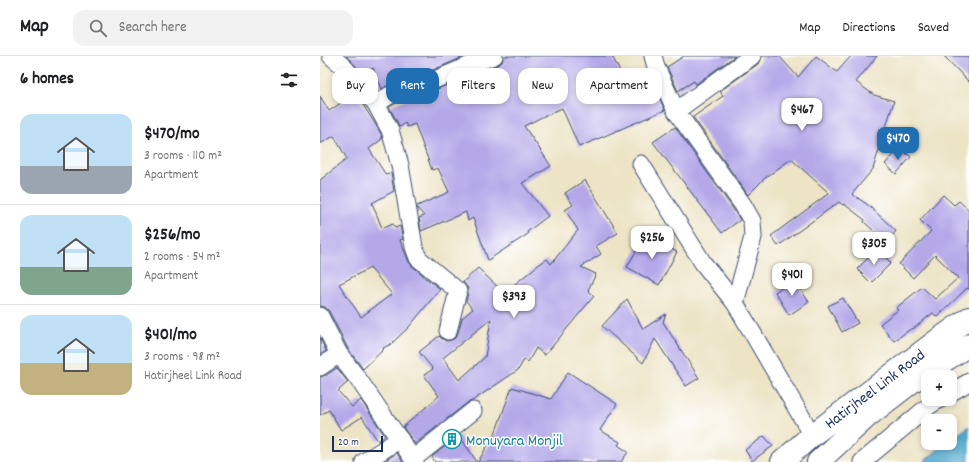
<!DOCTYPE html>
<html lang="en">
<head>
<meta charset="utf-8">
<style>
	body { margin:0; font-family:Dekko,sans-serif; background:#f2f2f2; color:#202124; height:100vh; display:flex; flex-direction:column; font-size:15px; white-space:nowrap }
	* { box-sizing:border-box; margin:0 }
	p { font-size:13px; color:#757577 }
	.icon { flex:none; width:22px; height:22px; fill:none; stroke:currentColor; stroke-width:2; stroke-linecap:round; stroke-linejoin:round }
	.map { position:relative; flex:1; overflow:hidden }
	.drawer { display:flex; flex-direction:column; background:#fff; width:320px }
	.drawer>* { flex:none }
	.top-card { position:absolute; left:12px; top:12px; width:380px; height:36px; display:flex; gap:8px }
	.buttons { position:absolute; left:601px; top:314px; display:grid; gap:8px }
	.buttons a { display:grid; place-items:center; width:36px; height:36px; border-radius:8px; background:#fff; box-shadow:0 2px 6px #0003; font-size:20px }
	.scale { position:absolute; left:12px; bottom:10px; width:51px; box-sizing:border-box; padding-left:4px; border:2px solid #1b2f5e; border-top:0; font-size:11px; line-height:14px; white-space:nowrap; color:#1b2f5e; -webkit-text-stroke:3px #fff; paint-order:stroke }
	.price { position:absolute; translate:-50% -34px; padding:0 9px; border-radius:8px; background:#fff; color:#222; font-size:13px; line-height:26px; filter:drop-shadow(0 1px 2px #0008) }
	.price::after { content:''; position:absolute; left:50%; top:24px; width:12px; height:9px; margin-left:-6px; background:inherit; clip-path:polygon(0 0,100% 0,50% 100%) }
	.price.current { background:#1f6fb2; color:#fff }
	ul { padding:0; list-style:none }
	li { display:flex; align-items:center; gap:12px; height:100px; padding:0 20px }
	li+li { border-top:1px solid #e0e0e0 }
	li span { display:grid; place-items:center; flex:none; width:112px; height:80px; border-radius:12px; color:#555 }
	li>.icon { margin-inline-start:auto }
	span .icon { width:48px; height:48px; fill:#fffc; stroke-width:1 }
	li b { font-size:17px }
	h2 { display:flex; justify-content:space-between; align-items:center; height:48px; padding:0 20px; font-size:17px }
	.chip { padding:0 14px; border-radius:12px; background:#fff; box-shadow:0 2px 6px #0003; font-size:14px; line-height:36px }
	.chip.current { background:#1f6fb2; color:#fff }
	header { display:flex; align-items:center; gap:24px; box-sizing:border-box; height:56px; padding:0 20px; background:#fff; border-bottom:1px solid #e0e0e0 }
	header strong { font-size:19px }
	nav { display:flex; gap:22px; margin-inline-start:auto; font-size:14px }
	.search { width:280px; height:36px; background:#f2f2f2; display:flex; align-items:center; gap:10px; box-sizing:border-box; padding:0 14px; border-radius:12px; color:#757577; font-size:15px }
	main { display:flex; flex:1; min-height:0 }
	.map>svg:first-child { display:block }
	.water { fill:#51a9ce; stroke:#366c96 }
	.building { fill:#b4a8e9; fill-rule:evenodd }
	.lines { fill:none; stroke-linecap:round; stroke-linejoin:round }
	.minor-casing { stroke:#3a4a6e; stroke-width:19 }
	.major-casing { stroke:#3a4a6e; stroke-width:24 }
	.minor { stroke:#fff; stroke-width:17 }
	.major { stroke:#fff; stroke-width:22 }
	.labels { text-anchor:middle; stroke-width:3; stroke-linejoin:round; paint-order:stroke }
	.street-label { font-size:16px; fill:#1b2f5e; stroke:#fff }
	.culture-label { font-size:16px; fill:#0d838f; stroke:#fff; text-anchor:start }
</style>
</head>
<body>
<header>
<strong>Map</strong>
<div class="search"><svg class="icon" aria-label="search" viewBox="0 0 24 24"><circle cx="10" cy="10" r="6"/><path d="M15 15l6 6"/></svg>Search here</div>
<nav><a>Map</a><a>Directions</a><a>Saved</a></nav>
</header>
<main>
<section class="drawer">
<h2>6 homes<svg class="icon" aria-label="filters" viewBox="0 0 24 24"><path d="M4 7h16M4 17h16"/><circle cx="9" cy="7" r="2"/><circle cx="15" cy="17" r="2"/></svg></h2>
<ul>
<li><span style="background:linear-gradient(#bfe0f5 65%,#9aa5b1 0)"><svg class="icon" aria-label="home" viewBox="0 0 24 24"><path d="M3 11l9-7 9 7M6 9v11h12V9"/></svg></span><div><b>$470/mo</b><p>3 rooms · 110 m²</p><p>Apartment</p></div></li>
<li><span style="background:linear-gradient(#bfe0f5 65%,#7fa58c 0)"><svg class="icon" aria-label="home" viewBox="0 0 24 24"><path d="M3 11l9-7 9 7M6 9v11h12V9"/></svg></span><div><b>$256/mo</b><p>2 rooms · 54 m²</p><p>Apartment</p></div></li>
<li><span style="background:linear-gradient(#bfe0f5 60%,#c2b280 0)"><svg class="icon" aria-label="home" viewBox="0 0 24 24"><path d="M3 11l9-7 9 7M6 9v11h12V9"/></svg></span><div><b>$401/mo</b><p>3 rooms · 98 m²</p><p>Hatirjheel Link Road</p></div></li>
</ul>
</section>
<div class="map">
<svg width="649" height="406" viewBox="0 0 649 406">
	<rect width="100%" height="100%" fill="#fff"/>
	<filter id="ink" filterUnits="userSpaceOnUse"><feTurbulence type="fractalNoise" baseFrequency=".025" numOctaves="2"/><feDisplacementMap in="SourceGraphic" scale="8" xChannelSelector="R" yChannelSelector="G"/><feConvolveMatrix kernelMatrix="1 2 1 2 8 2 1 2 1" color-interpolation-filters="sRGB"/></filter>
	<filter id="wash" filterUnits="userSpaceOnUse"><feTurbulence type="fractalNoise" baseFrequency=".012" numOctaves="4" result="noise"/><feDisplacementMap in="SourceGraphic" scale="16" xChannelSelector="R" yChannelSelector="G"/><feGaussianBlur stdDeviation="0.9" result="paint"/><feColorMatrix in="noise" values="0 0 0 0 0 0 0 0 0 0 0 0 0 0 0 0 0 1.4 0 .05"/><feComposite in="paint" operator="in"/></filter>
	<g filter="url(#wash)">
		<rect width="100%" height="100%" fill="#ede4c6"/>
		<path class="water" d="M649,370V406H603L626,387H630V384Z"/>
		<g id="blocks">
			<path class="building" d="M26,0H146L113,14L67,30L62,33L53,12L43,18Z
				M184,0H292L310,35L332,26L345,54L259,91L242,52L224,60L204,70L231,110L213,121L202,127L228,160L207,176L208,178L168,204L153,162L148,165L146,156L101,175L99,162L104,160L97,152V150L129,136L118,112L112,114L95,68L87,71L85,67L80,71L69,51L74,48L120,32L166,13L177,9L182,6Z
				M364,0H415L376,28L374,25L358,35L347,11Z
				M442,0H459L478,21L496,0L517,16L531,0H557L536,26L554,39L574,45L553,113L532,138L548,149L576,175L570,183L567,180L564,184L544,166L545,164L524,148L523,149L519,146L458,190L451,180L509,137L471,103L445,122L428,139L373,61L403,40L400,35L438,8L441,4Z
				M624,0H649V26Z
				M34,38L41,46L54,66L61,78L62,83L49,93L66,119L71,117L74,135L52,147L62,172L73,168L75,172L80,170L83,183L80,184L89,206L92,210L101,217L106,223V222L120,233L89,271L71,288L63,292L64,293L43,313L28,293L9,255L5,251L0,250V124L27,103L14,80L0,88V40L9,55ZM50,212L72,238L41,261L19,228Z
				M355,71L414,154V155H415L420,164L402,177L333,86Z
				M580,92L591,101L576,118L565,108Z
				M265,124L298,177L276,190L281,198L261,211L276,218L268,234L274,240L225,299L216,292L208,306L204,304L198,314L152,345L147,347L95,388L83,371L119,340L104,319L113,313L99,296L119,280L121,282L126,285L131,284L135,282L138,277L142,262L153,253L146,245L148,237V232L143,226L158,212L184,237L217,210L227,203L231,208L258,174L245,154L253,149L245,137ZM171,263L165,301L139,324L123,302Z
				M623,139L634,149L639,145L649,154V233L647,232L617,261L613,257L593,273L592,272L574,285L560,268L578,254L576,252L602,231L615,243L638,222L615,199L593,222L579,208L611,175L600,164Z
				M326,178L357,196L339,229L307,211Z
				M557,193L571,207L551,227L537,213Z
				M474,224L489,246L469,259L455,236Z
				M523,242L538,267L522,276L508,250Z
				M307,243L323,273L346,258L343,266L379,322L366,330L335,283L323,307L282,270Z
				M0,282L6,295L0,299Z
				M17,312L28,326L18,335L32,351L41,344L65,380L58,385L42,361L21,374L9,354L0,359V321L6,319Z
				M248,316L297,348L280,374L300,386L298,389L308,396L301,406H158L172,382L173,383L192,331L231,343Z
				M139,379L157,406H115L112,401Z
				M444,380L453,390L432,405L425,394Z
				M77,397L83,406H63Z"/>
		</g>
	</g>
	<g filter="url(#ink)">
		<use href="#blocks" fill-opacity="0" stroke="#3a4a6e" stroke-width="1"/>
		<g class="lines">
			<g class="minor-casing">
				<path id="minor" d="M11,0L24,11L56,48L70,74L80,109L94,191L98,202L138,235L128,275
					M333,0L336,11L356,55L423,149L432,165L433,181L415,247
					M56,48L70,39L117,23L162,4L174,0
					M356,55L432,0
					M321,108L383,207L415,247L484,365L491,380
					M0,260L19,298L41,327L95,406
					M0,311L19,298
					M630,337L649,326
					M93,403L153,355
					M44,406L80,383
					M542,406L610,349L620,343"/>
			</g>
			<g class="major-casing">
				<path id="major" d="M462,406L491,380L619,283L649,262
					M498,406L549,359L593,325L649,289"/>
			</g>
			<use href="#minor" class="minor"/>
			<use href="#major" class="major"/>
		</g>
	</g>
	<defs>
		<g id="building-ring" transform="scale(1)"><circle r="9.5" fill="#fff" stroke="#0f9aa8" stroke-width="1.5"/><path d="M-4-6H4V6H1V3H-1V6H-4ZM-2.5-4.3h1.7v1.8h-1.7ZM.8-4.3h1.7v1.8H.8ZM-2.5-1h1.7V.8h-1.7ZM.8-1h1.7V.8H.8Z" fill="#0f9aa8"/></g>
	</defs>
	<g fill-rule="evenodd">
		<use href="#building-ring" x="132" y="383"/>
	</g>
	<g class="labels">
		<g class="street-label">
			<text transform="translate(554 332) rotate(-37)" y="6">Hatirjheel Link Road</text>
		</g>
		<g class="culture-label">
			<text x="146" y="389">Monuyara Monjil</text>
		</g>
	</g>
</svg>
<div class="buttons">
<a>+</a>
<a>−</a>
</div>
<div class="scale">20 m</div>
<b class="price" style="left:482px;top:76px">$467</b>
<b class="price current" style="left:578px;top:105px">$470</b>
<b class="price" style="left:332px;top:204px">$256</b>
<b class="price" style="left:554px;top:210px">$305</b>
<b class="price" style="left:472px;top:241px">$401</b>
<b class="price" style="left:194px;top:263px">$393</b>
<div class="top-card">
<a class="chip">Buy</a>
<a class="chip current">Rent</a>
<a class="chip">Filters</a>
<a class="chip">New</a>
<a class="chip">Apartment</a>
</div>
</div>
</main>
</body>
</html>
